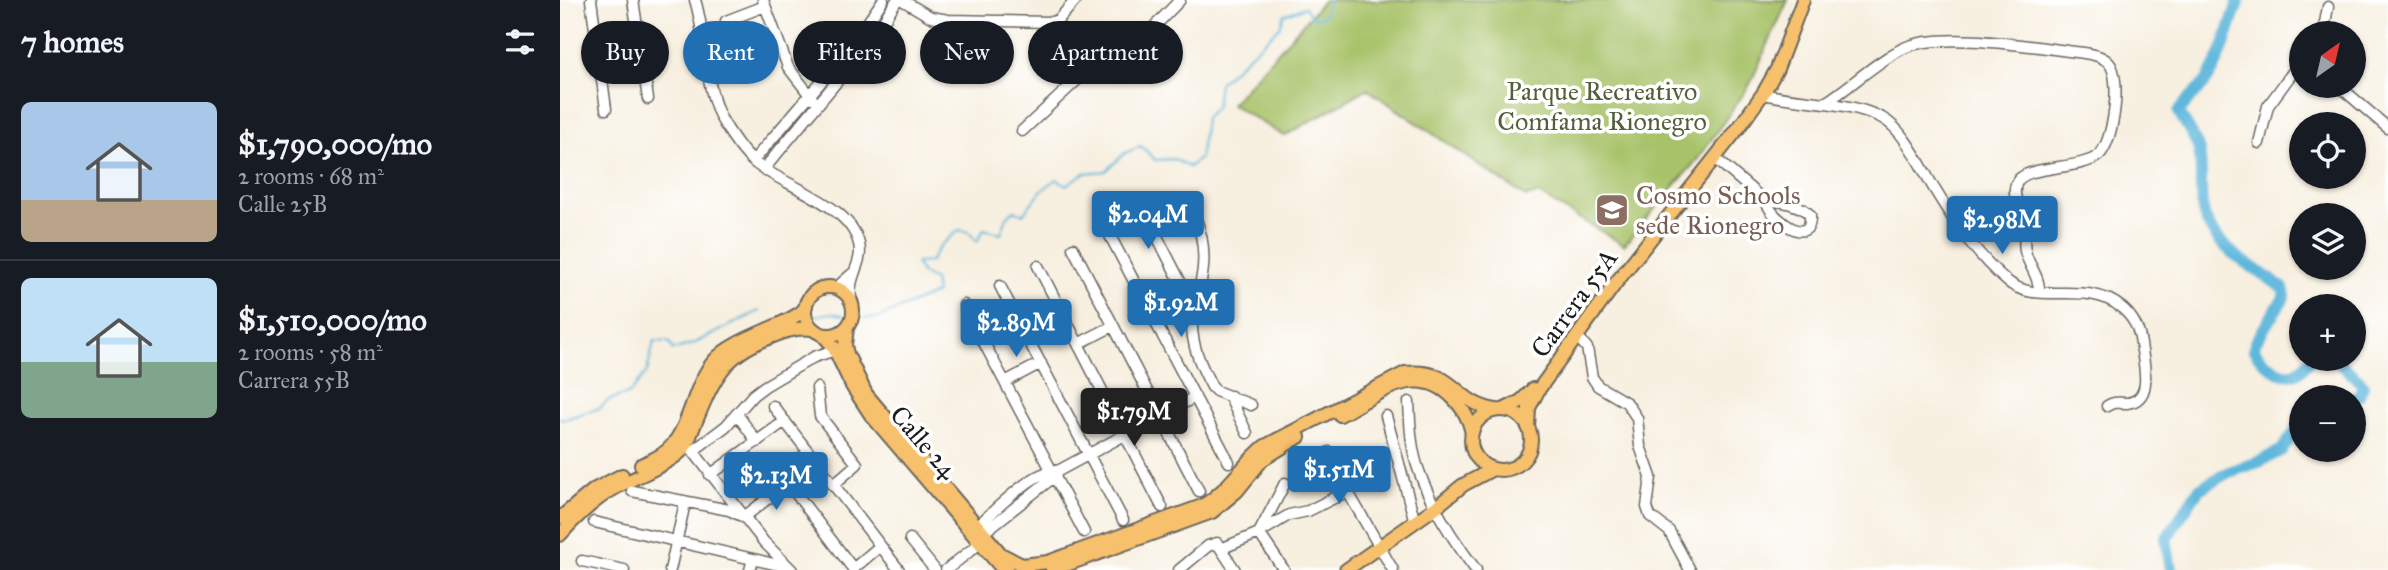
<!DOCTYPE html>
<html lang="en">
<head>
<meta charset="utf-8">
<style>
	body { margin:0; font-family:"IM FELL Great Primer",serif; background:#20242c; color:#f1f3f6; height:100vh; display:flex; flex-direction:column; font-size:26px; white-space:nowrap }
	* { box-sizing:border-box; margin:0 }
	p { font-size:23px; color:#9ea1a6 }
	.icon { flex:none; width:38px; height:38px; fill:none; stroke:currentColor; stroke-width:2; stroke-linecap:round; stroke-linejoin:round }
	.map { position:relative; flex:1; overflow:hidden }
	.details { display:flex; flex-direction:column; background:#171b24; width:560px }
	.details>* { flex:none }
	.top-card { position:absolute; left:21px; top:21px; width:665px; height:63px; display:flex; gap:14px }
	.needle { width:46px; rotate:34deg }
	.buttons { position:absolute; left:1729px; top:21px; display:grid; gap:14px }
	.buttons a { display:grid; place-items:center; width:77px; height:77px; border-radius:50%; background:#171b24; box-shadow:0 2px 5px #0004; font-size:35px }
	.price { position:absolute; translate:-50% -60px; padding:0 16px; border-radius:7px; background:#1f6fb2; color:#fff; font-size:23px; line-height:46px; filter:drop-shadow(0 2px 4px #0008) }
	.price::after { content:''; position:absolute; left:50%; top:42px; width:21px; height:16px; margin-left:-10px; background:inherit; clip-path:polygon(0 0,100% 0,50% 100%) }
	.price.active { background:#222; color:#fff }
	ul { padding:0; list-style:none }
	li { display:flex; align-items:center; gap:21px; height:175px; padding:0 21px }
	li+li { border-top:2px solid #363941 }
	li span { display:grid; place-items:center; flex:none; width:196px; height:140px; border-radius:10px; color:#555 }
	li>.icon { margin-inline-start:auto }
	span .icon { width:84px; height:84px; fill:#fffc; stroke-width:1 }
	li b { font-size:30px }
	h2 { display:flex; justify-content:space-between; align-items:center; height:84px; padding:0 21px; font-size:30px }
	.tag { padding:0 24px; border-radius:32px; background:#171b24; box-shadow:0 2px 5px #0004; font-size:24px; line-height:63px }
	.tag.active { background:#1f6fb2; color:#fff }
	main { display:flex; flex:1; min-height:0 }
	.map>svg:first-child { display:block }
	.green { fill:#a7c269; stroke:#626f42; stroke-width:2 }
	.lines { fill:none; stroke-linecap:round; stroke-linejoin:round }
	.stream { stroke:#5fb7dc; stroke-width:2 }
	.river { stroke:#5fb7dc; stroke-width:12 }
	.minor-casing { stroke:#696660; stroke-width:13 }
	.major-casing { stroke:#696660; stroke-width:16 }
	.minor { stroke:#fff; stroke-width:10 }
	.major { stroke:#f7c06c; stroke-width:12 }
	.labels { text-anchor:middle; stroke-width:7; stroke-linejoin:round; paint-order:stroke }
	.park-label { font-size:26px; fill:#545e3b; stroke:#fff }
	.education-label { font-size:26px; fill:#785e54; stroke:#fff; text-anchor:start }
	.street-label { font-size:26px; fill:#1c1c1c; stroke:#fff }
</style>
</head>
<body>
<main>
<section class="details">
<h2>7 homes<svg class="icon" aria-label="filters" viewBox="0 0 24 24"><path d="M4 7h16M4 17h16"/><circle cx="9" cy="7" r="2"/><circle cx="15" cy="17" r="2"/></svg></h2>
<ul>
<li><span style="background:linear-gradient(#a9c7e8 70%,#b9a48a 0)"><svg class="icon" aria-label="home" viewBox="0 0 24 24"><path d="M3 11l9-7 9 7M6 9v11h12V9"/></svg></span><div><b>$1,790,000/mo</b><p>2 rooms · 68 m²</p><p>Calle 25B</p></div></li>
<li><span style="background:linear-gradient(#bfe0f5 60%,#7fa58c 0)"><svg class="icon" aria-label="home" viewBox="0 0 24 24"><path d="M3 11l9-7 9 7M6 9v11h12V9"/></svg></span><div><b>$1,510,000/mo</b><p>2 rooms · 58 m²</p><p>Carrera 55B</p></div></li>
</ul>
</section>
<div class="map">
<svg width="1828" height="570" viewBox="0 0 1828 570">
	<rect width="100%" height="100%" fill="#fff"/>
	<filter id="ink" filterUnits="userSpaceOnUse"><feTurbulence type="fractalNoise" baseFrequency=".0143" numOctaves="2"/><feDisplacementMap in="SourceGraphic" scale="14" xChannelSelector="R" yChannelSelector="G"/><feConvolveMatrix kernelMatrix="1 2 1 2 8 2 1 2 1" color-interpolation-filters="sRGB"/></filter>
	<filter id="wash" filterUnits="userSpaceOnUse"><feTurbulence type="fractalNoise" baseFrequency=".00686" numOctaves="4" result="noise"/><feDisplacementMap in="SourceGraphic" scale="28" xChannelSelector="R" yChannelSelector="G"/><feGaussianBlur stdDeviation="1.57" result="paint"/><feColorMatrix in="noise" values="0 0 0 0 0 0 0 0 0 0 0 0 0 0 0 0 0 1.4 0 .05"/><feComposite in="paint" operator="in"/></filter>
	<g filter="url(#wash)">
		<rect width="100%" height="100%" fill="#f7efdf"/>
		<path class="green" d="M764,0H1228L1189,86L1137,160L1064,245L978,194L966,197L807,89L724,136L671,104Z"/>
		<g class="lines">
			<path class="stream" d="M255,316L271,313L283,315
				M305,318H318L376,293L374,280L362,274L356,263L370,262L380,246L399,230L409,232L417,242L424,229L441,234L447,217L454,210L463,214L481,191L497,179L506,185L524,173L546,171L565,153L581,146L595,160L614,159L629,167L640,158L645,118L656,106L659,83L720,27L724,15L745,7L752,18L764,16L769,0
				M0,418L5,419L40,408L49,400L70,393L87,372L94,341L109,342L113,350L135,343L199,311"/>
			<path class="river" d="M1679,0C1670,24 1661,63 1645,83C1636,93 1626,100 1619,112C1625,125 1636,137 1639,151C1644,175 1636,205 1649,226C1666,255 1697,269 1723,288L1725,296L1695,342L1694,350C1702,362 1723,381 1738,372C1743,369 1747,362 1751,359
				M1775,359L1800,381L1803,386L1799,395L1794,397
				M1611,570L1606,539L1639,489L1669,472L1701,461L1722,450L1741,423"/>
		</g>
	</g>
	<g filter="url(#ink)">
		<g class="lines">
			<g class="minor-casing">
				<path id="minor" d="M31,0L46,109
					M73,0L88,99
					M135,0C147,37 144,94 165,125C173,138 183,153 195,163C224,186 290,204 299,244C303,259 293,271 291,285C290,291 291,296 291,301
					M203,0L228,67L252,98
					M342,0L371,17L388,20L492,22L498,20L516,0
					M166,21L205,6
					M1763,33L1768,7
					M262,34L285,55
					M37,44L78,38
					M1779,86L1828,128
					M1203,94C1241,103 1286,100 1322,118C1344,129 1362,169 1375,190C1395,223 1418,257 1447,281C1477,307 1527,278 1562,308C1574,318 1579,329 1581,344C1583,362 1595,400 1567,403C1559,403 1554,401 1547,406
					M1265,103C1292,86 1315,62 1344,48C1383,30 1479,48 1524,53C1532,54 1543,56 1549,63C1562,77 1554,141 1539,155C1521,171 1462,164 1456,184C1451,200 1464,210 1465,224C1466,233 1463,243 1465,251C1468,265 1480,277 1479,291
					M462,131L529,69C547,63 569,70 585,59L592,29L620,0
					M1699,143L1708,106L1741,61
					M1155,158L1207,203C1212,219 1252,249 1250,215C1243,206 1218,198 1207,203
					M193,161L291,47L323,0
					M204,169L309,43L337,0
					M584,211L622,285L620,290L587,307
					M592,226L622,212L634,215C645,239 646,264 639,289C637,300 632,310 632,321C631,345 641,366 652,387L656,391L691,405
					M547,230L669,462
					M513,248L639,491
					M478,266L602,507
					M440,286L563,520
					M276,288L292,274
					M611,295L635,303
					M404,305L524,532
					M1017,336L1027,348L1032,377L1038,386L1067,403L1077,418L1080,446L1091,477L1087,507L1090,516L1109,531L1130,570
					M518,344L553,326
					M445,382L481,363
					M257,388L260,416L297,464L273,485
					M671,396V400L687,433
					M849,402C850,425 851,450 859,471C871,506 894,541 916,570
					M213,406L339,570
					M177,414L197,442
					M826,416L855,522
					M769,452L774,468L833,570
					M248,453L224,471L228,483L294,570
					M150,475L225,421
					M72,491L169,510L184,517L228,483
					M34,522L227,567
					M417,526C435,511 475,468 498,471L635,397
					M423,533L495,476L498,471
					M350,539L375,570
					M663,548L699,533L729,515L748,511L788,491
					M22,561L64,570
					M293,569L320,546
					M110,570L125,503
					M190,570L193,559
					M232,570L204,542L133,451L166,426L193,395L205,386L254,357L275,350
					M386,570L420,543
					M619,570L648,546L657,543L675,570
					M724,570L699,533L725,483"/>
			</g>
			<g class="major-casing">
				<path id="major" d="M245 311a24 24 0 1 1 48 0a24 24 0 1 1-48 0Z
					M287,328L285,345L287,354L306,394L441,554L462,565L488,562L642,506C668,491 682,465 705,446L845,373C897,368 893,403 936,410
					M263,335L273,346L292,386L311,415L440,566L447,570
					M943,410L961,401L973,389
					M911 440a30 30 0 1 1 60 0a30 30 0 1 1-60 0Z
					M780,415C817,395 858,360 894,399C904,410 909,419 912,433
					M968,427L969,408L979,389L1055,284L1180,126L1204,92L1217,69L1243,0
					M81,465C92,460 106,454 113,444C131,422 134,384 154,361C174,336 239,323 246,306
					M0,518L35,489L62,475
					M0,535C16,517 36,498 57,487C77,476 101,468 118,454C127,447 130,436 134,426C152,384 160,357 206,339C222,332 235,327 252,329
					M492,570L652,512L677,491L702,460L739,437
					M786,570L876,507L903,485L933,469"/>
			</g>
			<use href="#minor" class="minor"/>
			<use href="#major" class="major"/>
		</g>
	</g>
	<defs>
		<g id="university-square" transform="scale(1.75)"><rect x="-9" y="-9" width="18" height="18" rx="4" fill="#8d6e63" stroke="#fff"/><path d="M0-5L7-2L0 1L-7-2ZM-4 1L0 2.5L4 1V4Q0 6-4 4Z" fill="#fff"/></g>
	</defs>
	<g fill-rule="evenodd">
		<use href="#university-square" x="1052" y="210"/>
	</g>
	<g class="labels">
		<g class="park-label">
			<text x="1042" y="100">Parque Recreativo<tspan x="1042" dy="30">Comfama Rionegro</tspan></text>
		</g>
		<g class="education-label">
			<text x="1076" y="204">Cosmo Schools<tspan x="1076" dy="30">sede Rionegro</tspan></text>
		</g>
		<g class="street-label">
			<text transform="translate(1014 303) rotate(-54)" y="9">Carrera 55A</text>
			<text transform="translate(364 442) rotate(49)" y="9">Calle 24</text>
		</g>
	</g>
</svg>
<div class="buttons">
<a><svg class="needle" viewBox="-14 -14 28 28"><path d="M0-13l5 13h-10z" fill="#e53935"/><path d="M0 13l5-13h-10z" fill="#9ea1a6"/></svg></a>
<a><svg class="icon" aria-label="locate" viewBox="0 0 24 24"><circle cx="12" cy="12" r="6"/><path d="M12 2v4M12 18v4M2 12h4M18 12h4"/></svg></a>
<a><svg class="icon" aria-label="layers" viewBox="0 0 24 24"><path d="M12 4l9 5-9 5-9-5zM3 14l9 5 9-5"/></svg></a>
<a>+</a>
<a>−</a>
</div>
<b class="price" style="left:588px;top:251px">$2.04M</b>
<b class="price" style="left:1442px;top:256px">$2.98M</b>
<b class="price" style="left:621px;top:339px">$1.92M</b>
<b class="price" style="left:456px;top:359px">$2.89M</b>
<b class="price active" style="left:574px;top:448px">$1.79M</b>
<b class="price" style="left:779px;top:506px">$1.51M</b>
<b class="price" style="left:216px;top:512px">$2.13M</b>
<div class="top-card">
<a class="tag">Buy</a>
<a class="tag active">Rent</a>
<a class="tag">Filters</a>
<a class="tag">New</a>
<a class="tag">Apartment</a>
</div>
</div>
</main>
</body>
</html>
